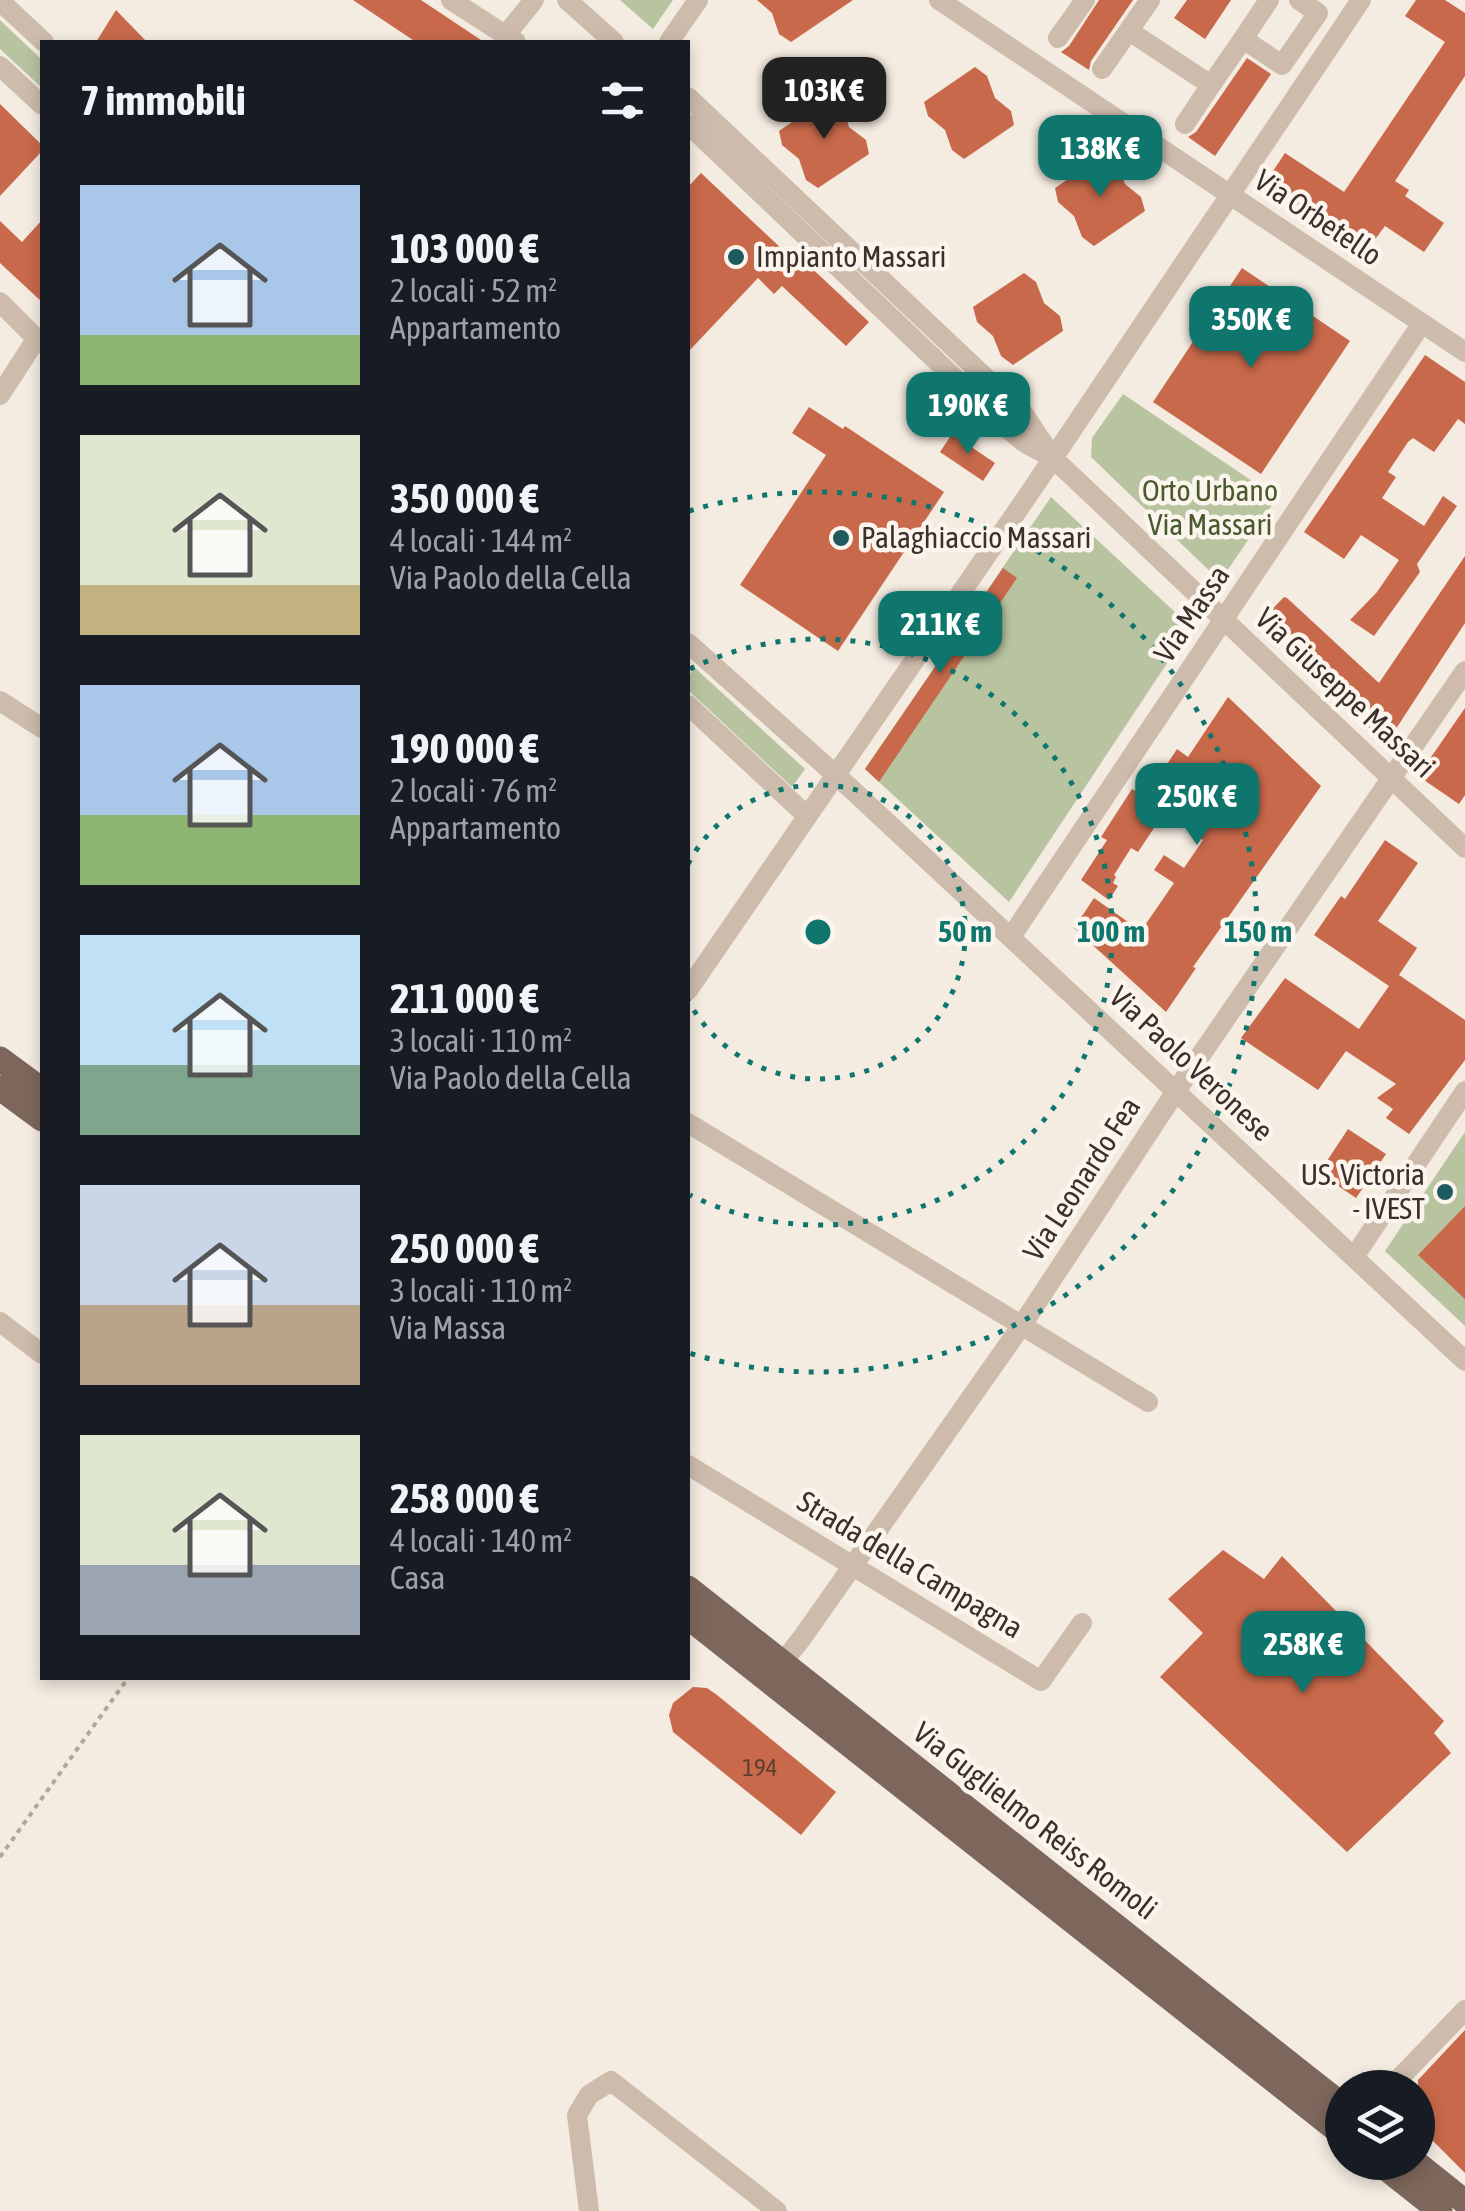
<!DOCTYPE html>
<html lang="it">
<head>
<meta charset="utf-8">
<style>
	body { margin:0; font-family:"Asap Condensed",sans-serif; background:#20242c; color:#f1f3f6; height:100vh; display:flex; flex-direction:column; font-size:38px; white-space:nowrap }
	* { box-sizing:border-box; margin:0 }
	p { font-size:32px; color:#9ea1a6 }
	.icon { flex:none; width:55px; height:55px; fill:none; stroke:currentColor; stroke-width:2; stroke-linecap:round; stroke-linejoin:round }
	.map { position:relative; flex:1; overflow:hidden }
	.side { position:absolute; left:40px; top:40px; width:650px; height:1640px; display:flex; flex-direction:column; background:#171b24; border-radius:0px; box-shadow:0 5px 15px #0003 }
	.side>* { flex:none }
	.tools { position:absolute; left:1325px; top:2070px; display:grid; gap:20px }
	.tools a { display:grid; place-items:center; width:110px; height:110px; border-radius:50%; background:#171b24; box-shadow:0 5px 15px #0003; font-size:50px }
	.price { position:absolute; translate:-50% -85px; padding:0 22px; border-radius:20px; background:#0f766e; color:#fff; font-size:32px; line-height:65px; filter:drop-shadow(0 2px 5px #0008) }
	.price::after { content:''; position:absolute; left:50%; top:60px; width:30px; height:22px; margin-left:-15px; background:inherit; clip-path:polygon(0 0,100% 0,50% 100%) }
	.price.current { background:#222; color:#fff }
	ul { padding:0; list-style:none }
	li { display:flex; align-items:center; gap:30px; height:250px; padding:0 40px }
	li span { display:grid; place-items:center; flex:none; width:280px; height:200px; border-radius:0px; color:#555 }
	li>.icon { margin-inline-start:auto }
	span .icon { width:120px; height:120px; fill:#fffc; stroke-width:1 }
	li b { font-size:42px }
	h2 { display:flex; justify-content:space-between; align-items:center; height:120px; padding:0 40px; font-size:42px }
	.map>svg:first-child { display:block }
	.green { fill:#b8c4a0 }
	.building { fill:#c8694b }
	.lines { fill:none; stroke-linecap:round; stroke-linejoin:round }
	.path { stroke:#b9a596; stroke-width:4; stroke-dasharray:5 5; stroke-linecap:butt }
	.minor { stroke:#cdbbac; stroke-width:20 }
	.major { stroke:#7d675c; stroke-width:25 }
	.ring { fill:none; stroke:#0f766e; stroke-width:5; stroke-dasharray:5 10 }
	.poi-dot { fill:#1f5a5e; stroke:#fbf5ee; stroke-width:4 }
	.labels { text-anchor:middle; stroke-width:9; stroke-linejoin:round; paint-order:stroke }
	.number-label { font-size:25px; fill:#5e3e33 }
	.street-label { font-size:30px; fill:#3b302b; stroke:#fbf5ee }
	.poi-label { font-size:30px; fill:#3b302b; stroke:#fbf5ee; text-anchor:start }
	.park-label { font-size:30px; fill:#4a5a2e; stroke:#fbf5ee }
	.centre { fill:#0f766e; stroke:#fbf5ee; stroke-width:5 }
	.ring-label { font-size:30px; text-anchor:middle; font-weight:bold; fill:#0f766e; stroke:#fbf5ee; stroke-width:9; stroke-linejoin:round; paint-order:stroke }
</style>
</head>
<body>
<div class="map">
<svg width="1465" height="2211" viewBox="0 0 1465 2211">
	<rect width="100%" height="100%" fill="#f4ebe1"/>
	<path class="green" d="M620,0H673L653,29Z
		M0,20L42,60V88L0,49Z
		M1123,394L1277,498L1220,581L1091,457L1092,438Z
		M1051,497L1191,627L1009,902L865,769Z
		M695,668L805,769L792,787L688,690V676Z
		M1465,1132V1326L1385,1251Z"/>
	<path class="building" d="M353,0H421L484,42H416Z
		M757,0H853L791,42L779,34L772,13Z
		M1099,0H1133L1091,61L1089,70L1061,52L1069,46Z
		M1187,0H1231L1205,39L1174,18Z
		M1416,0H1445L1465,13V76L1395,181L1409,190L1405,196L1444,223L1424,252L1385,226L1364,254L1263,186L1285,153L1344,192L1445,42L1405,16Z
		M116,10L147,42H96Z
		M1247,58L1271,74L1215,156L1188,137L1196,132Z
		M975,67L987,76L995,98L1011,111L1014,125L964,159L952,150L945,130L928,116L924,102Z
		M830,96L842,105L849,127L866,140L869,154L818,188L806,180L799,159L782,145L779,131Z
		M0,104L42,145V151L0,196Z
		M1105,154L1117,162L1125,184L1141,197L1145,211L1094,246L1082,237L1074,216L1058,202L1055,188Z
		M701,173L799,265L803,260L869,322L846,346L782,286L774,294L758,278L688,352V187Z
		M42,220V302L0,263V221L22,242Z
		M1242,268L1350,341L1261,474L1153,402Z
		M1024,273L1036,282L1044,303L1060,316L1063,331L1013,365L1001,356L993,336L977,322L973,307Z
		M1425,355L1465,382V424L1458,419L1434,452L1413,438L1408,442L1388,472L1396,477L1382,498L1424,526L1443,496L1457,506L1417,564L1420,572L1374,636L1350,620L1377,592L1399,560L1361,535L1344,559L1304,532Z
		M809,407L843,429L845,426L944,492L838,651L740,585L826,455L792,433Z
		M952,434L995,463L983,481L940,452Z
		M1465,556V623L1386,744L1258,624L1284,597L1287,598L1379,683Z
		M1003,568L1017,578L879,782L865,769Z
		M1228,697L1321,786L1193,967L1196,968L1166,1012L1074,928L1094,898L1141,931L1174,883L1154,870L1164,855L1184,868L1203,840L1164,813L1138,852L1131,848L1114,875L1116,877L1113,883L1118,886L1109,900L1081,880L1107,840L1101,837L1132,789L1141,794L1152,779L1156,781L1177,749L1188,757Z
		M1465,708V795L1459,804L1418,776Z
		M1385,840L1418,863L1378,921L1417,948L1399,975L1465,1020V1060L1409,1134L1386,1118L1393,1109L1377,1098L1396,1084L1346,1051L1318,1090L1241,1038L1285,978L1359,1029L1389,986L1314,935L1341,896L1345,899Z
		M1348,1129L1386,1154L1356,1198L1319,1173Z
		M1465,1206V1299L1418,1255Z
		M1223,1550L1264,1579L1282,1556L1444,1721L1434,1733L1451,1753L1347,1852L1160,1677L1203,1633L1168,1599Z
		M693,1687L707,1688L717,1695L836,1792L801,1835L673,1732L669,1715L673,1703Z
		M1465,2030V2173L1418,2126V2080Z"/>
	<g class="lines">
		<path class="path" d="M0,1857L128,1678"/>
		<path class="minor" d="M451,0L516,42
			M567,0L614,42
			M939,0L1465,352
			M1269,0L1243,39L1282,65L1318,13L1299,0
			M0,1L44,42
			M1129,31L1211,85L1185,124
			M505,36L534,0
			M1058,38L1085,0
			M669,42L698,0
			M0,66L42,105
			M1102,69L1150,0
			M1211,85L1243,39
			M688,97L1023,413L1053,458L1465,848
			M688,124L1009,430L1025,443L1051,457
			M0,302L42,344
			M0,395L37,338
			M688,643L848,786L1465,1361
			M0,701L42,728
			M688,705L806,815
			M1011,937L1422,323
			M688,990L1035,485L1361,0
			M688,1123L1148,1402
			M1354,1257L1465,1091
			M0,1322L42,1354
			M688,1465L1041,1681L1082,1623
			M774,1673L802,1638L1022,1325L1176,1091L1465,671
			M1390,2088L1465,2010
			M589,2211L577,2115L589,2095L611,2081L777,2211"/>
		<path class="major" d="M0,1059L42,1090
			M0,1088L42,1119
			M688,1588L1342,2105
			M688,1617L1342,2134
			M1378,2162L1440,2211
			M1415,2162L1465,2202"/>
	</g>
	<g class="ring">
		<path d="M688 864A147 147 0 1 1 688 1000"/>
		<path d="M690 669A293 293 0 1 1 690 1195"/>
		<path d="M689 511A440 440 0 1 1 689 1353"/>
	</g>
	<g class="poi-dot">
		<circle cx="736" cy="257" r="10"/>
		<circle cx="841" cy="538" r="10"/>
		<circle cx="1445" cy="1192" r="10"/>
	</g>
	<g class="labels">
		<g class="number-label">
			<text x="760" y="1776">194</text>
		</g>
		<g class="street-label">
			<text transform="translate(1318 218) rotate(34)" y="10">Via Orbetello</text>
			<text transform="translate(1192 614) rotate(-56)" y="10">Via Massa</text>
			<text transform="translate(1345 693) rotate(43)" y="10">Via Giuseppe Massari</text>
			<text transform="translate(1191 1064) rotate(43)" y="10">Via Paolo Veronese</text>
			<text transform="translate(1082 1179) rotate(-57)" y="10">Via Leonardo Fea</text>
			<text transform="translate(910 1565) rotate(31)" y="10">Strada della Campagna</text>
			<text transform="translate(1035 1821) rotate(38)" y="10">Via Guglielmo Reiss Romoli</text>
		</g>
		<g class="poi-label">
			<text x="756" y="267">Impianto Massari</text>
			<text x="861" y="548">Palaghiaccio Massari</text>
			<text x="1425" y="1185" text-anchor="end">US. Victoria<tspan x="1425" dy="34">- IVEST</tspan></text>
		</g>
		<g class="park-label">
			<text x="1210" y="501">Orto Urbano<tspan x="1210" dy="34">Via Massari</tspan></text>
		</g>
	</g>
	<circle cx="818" cy="932" r="15" class="centre"/>
	<g class="ring-label">
		<text x="965" y="942">50 m</text>
		<text x="1111" y="942">100 m</text>
		<text x="1258" y="942">150 m</text>
	</g>
</svg>
<div class="tools">
<a><svg class="icon" aria-label="layers" viewBox="0 0 24 24"><path d="M12 4l9 5-9 5-9-5zM3 14l9 5 9-5"/></svg></a>
</div>
<b class="price current" style="left:824px;top:142px">103K €</b>
<b class="price" style="left:1100px;top:200px">138K €</b>
<b class="price" style="left:1251px;top:371px">350K €</b>
<b class="price" style="left:968px;top:457px">190K €</b>
<b class="price" style="left:940px;top:676px">211K €</b>
<b class="price" style="left:1197px;top:848px">250K €</b>
<b class="price" style="left:1303px;top:1696px">258K €</b>
<section class="side">
<h2>7 immobili<svg class="icon" aria-label="filters" viewBox="0 0 24 24"><path d="M4 7h16M4 17h16"/><circle cx="9" cy="7" r="2"/><circle cx="15" cy="17" r="2"/></svg></h2>
<ul>
<li><span style="background:linear-gradient(#a9c7e8 75%,#8fb573 0)"><svg class="icon" aria-label="home" viewBox="0 0 24 24"><path d="M3 11l9-7 9 7M6 9v11h12V9"/></svg></span><div><b>103 000 €</b><p>2 locali · 52 m²</p><p>Appartamento</p></div></li>
<li><span style="background:linear-gradient(#dfe7d0 75%,#c2b280 0)"><svg class="icon" aria-label="home" viewBox="0 0 24 24"><path d="M3 11l9-7 9 7M6 9v11h12V9"/></svg></span><div><b>350 000 €</b><p>4 locali · 144 m²</p><p>Via Paolo della Cella</p></div></li>
<li><span style="background:linear-gradient(#a9c7e8 65%,#8fb573 0)"><svg class="icon" aria-label="home" viewBox="0 0 24 24"><path d="M3 11l9-7 9 7M6 9v11h12V9"/></svg></span><div><b>190 000 €</b><p>2 locali · 76 m²</p><p>Appartamento</p></div></li>
<li><span style="background:linear-gradient(#bfe0f5 65%,#7fa58c 0)"><svg class="icon" aria-label="home" viewBox="0 0 24 24"><path d="M3 11l9-7 9 7M6 9v11h12V9"/></svg></span><div><b>211 000 €</b><p>3 locali · 110 m²</p><p>Via Paolo della Cella</p></div></li>
<li><span style="background:linear-gradient(#c9d6e8 60%,#b9a48a 0)"><svg class="icon" aria-label="home" viewBox="0 0 24 24"><path d="M3 11l9-7 9 7M6 9v11h12V9"/></svg></span><div><b>250 000 €</b><p>3 locali · 110 m²</p><p>Via Massa</p></div></li>
<li><span style="background:linear-gradient(#dfe7d0 65%,#9aa5b1 0)"><svg class="icon" aria-label="home" viewBox="0 0 24 24"><path d="M3 11l9-7 9 7M6 9v11h12V9"/></svg></span><div><b>258 000 €</b><p>4 locali · 140 m²</p><p>Casa</p></div></li>
</ul>
</section>
</div>
</body>
</html>
